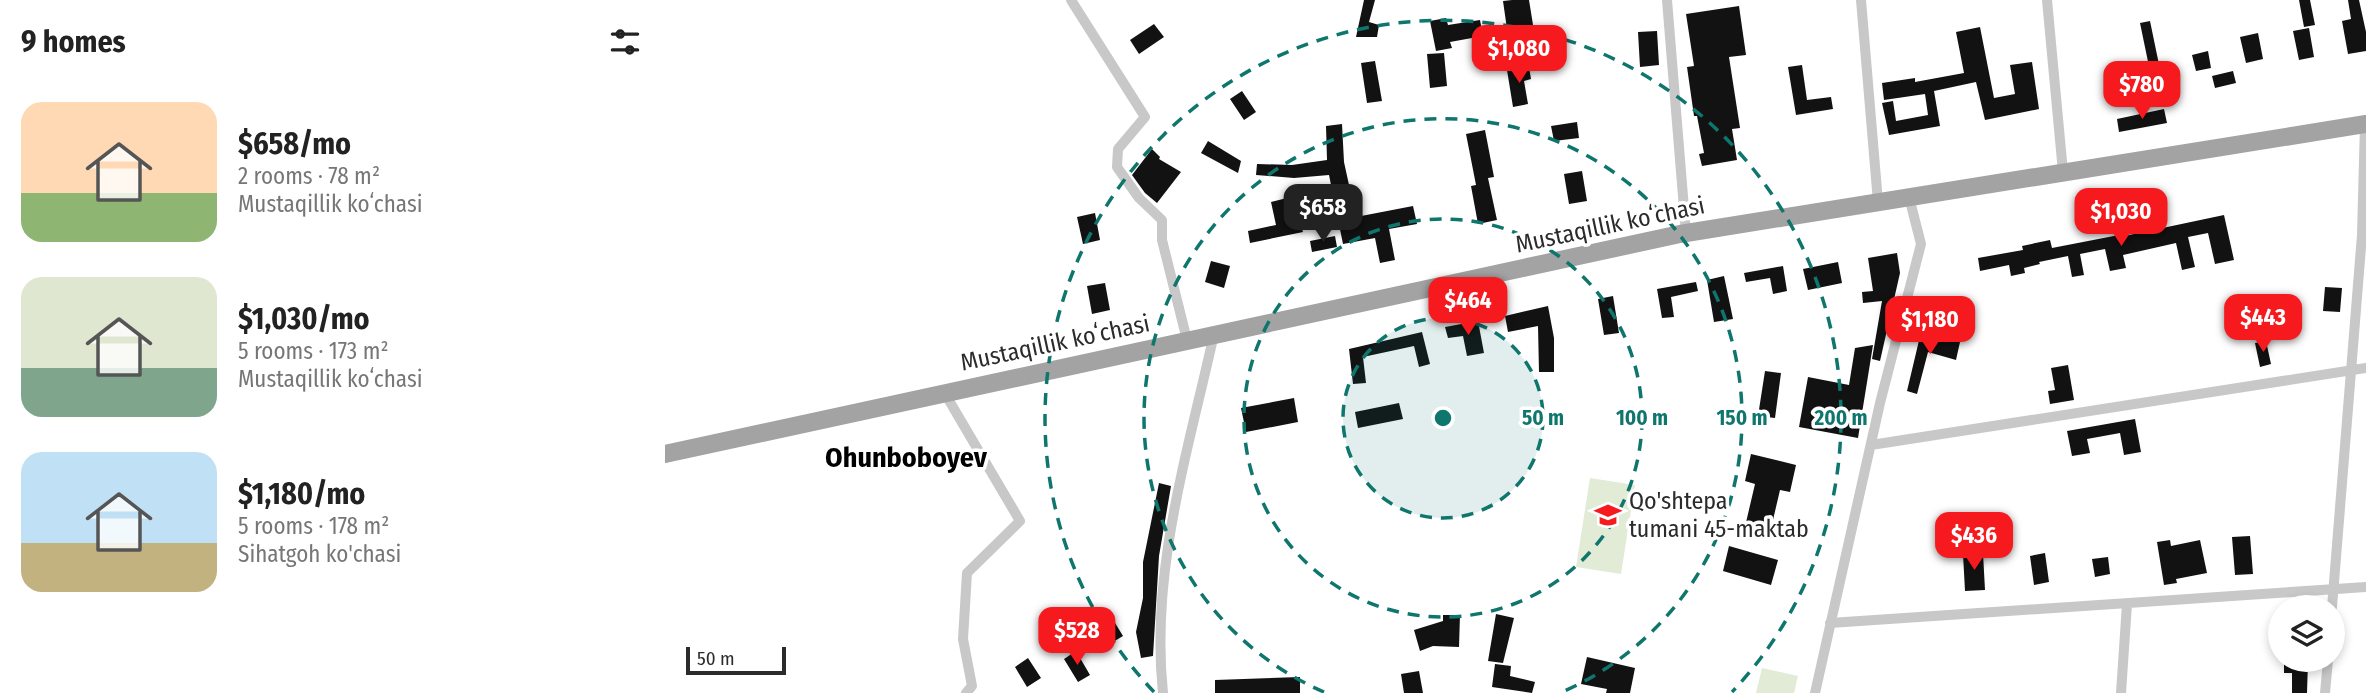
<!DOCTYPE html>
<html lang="en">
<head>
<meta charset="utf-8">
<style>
	body { margin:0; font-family:"Fira Sans Condensed",sans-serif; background:#f2f2f2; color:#222; height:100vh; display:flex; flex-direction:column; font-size:26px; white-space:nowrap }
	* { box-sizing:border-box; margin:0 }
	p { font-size:23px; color:#767676 }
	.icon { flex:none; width:38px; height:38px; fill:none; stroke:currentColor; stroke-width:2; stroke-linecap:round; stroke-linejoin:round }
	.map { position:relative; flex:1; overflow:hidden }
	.panel { display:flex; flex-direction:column; background:#fff; width:665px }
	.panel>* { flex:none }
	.tools { position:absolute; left:1603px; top:595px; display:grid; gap:14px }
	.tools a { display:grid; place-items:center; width:77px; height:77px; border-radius:50%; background:#fff; box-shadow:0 4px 10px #0003; font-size:35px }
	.scale { position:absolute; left:21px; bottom:18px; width:100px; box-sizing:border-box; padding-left:7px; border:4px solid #2b2b2b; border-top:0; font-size:19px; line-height:24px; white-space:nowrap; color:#2b2b2b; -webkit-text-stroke:5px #fff; paint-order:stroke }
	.price { position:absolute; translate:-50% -60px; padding:0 16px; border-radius:14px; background:#f61a1f; color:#fff; font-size:23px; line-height:46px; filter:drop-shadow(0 2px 4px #0008) }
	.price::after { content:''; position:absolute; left:50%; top:42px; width:21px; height:16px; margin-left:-10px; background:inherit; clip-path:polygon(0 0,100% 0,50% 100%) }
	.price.active { background:#222; color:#fff }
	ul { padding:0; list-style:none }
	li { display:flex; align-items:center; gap:21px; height:175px; padding:0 21px }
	li span { display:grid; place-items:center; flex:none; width:196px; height:140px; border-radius:21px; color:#555 }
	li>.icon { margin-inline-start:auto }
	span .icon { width:84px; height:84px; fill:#fffc; stroke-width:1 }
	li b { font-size:30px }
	h2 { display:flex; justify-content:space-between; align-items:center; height:84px; padding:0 21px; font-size:30px }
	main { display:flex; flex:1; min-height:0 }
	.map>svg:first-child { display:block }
	.green { fill:#e1ebd6 }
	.building { fill:#121212 }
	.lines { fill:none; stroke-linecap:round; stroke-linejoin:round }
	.minor { stroke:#c8c8c8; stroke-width:10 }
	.primary { stroke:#a3a3a3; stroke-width:18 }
	.ring { fill:none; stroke:#0f766e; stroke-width:3.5; stroke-dasharray:12 9 }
	.labels { text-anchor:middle; stroke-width:7; stroke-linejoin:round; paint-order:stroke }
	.street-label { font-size:24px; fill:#2b2b2b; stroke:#fff }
	.poi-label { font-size:24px; fill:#2b2b2b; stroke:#fff; text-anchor:start }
	.quarter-label { font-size:28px; font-weight:bold; fill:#000; stroke:#fff }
	.centre { fill:#0f766e; stroke:#fff; stroke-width:3.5 }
	.ring-label { font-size:21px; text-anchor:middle; font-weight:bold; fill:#0f766e; stroke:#fff; stroke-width:7; stroke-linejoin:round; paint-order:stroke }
</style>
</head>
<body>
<main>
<section class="panel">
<h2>9 homes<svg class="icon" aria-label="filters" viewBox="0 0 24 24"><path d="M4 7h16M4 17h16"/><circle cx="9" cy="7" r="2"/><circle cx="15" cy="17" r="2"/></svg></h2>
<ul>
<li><span style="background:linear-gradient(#ffd9b3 65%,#8fb573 0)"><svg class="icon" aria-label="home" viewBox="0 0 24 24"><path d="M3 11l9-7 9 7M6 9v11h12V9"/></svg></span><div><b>$658/mo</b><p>2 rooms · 78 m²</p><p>Mustaqillik koʻchasi</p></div></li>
<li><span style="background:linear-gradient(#dfe7d0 65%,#7fa58c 0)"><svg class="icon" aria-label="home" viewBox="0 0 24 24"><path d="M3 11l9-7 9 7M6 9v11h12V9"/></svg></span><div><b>$1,030/mo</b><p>5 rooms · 173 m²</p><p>Mustaqillik koʻchasi</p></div></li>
<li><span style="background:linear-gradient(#bfe0f5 65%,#c2b280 0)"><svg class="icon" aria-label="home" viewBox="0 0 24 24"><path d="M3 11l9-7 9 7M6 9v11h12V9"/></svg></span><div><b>$1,180/mo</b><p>5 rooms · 178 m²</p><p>Sihatgoh ko'chasi</p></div></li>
</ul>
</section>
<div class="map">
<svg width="1701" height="693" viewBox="0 0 1701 693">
	<rect width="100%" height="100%" fill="#fff"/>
	<path class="green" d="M925,478L970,485L956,574L911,567Z
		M1097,668L1133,676L1129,693H1091Z"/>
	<path class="building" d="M699,0H710L704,22L714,25L712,37H691Z
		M847,0H864L869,31L843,36L838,1Z
		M1634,0H1645L1650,25L1639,27Z
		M1683,0H1694L1701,32V51L1683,54L1677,21L1686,19Z
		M1074,6L1081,55L1064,57L1075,128L1067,129L1072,160L1037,166L1034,154L1039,153L1032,116H1029L1022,67L1029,66L1021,14Z
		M781,18L783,25L815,20L818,36L785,42L787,48L771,51L765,21Z
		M1485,21L1497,79L1487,81L1475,23Z
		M489,24L499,37L474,54L465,40Z
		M1315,27L1329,98L1350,94L1345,65L1367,62L1374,109L1320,120L1311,82L1269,91L1275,126L1224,135L1217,103L1228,101L1231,121L1263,115L1260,94L1219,100L1217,83L1250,78V82L1299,73L1291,32Z
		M1644,28L1649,57L1634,60L1628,31Z
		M992,31L994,65L975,67L973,32Z
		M1593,33L1598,59L1581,63L1575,37Z
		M1543,51L1546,68L1531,71L1527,55Z
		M779,53L782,86L765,88L762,54Z
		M710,61L717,101L702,103L696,63Z
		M1137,65L1142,100L1166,97L1168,109L1131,115L1123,67Z
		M864,67L866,79L859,81L863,104L848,107L842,70Z
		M1568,71L1571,83L1550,88L1547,76Z
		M577,91L591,112L579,120L565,99Z
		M1499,109L1502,123L1454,132L1452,119Z
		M912,122L914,138L889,141L886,126Z
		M677,124L679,162L691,217L748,206L752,224L724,229L730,260L715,263L710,238L678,244L664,175L629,178L591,175L592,164L627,165L662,160L661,126Z
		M820,130L829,177L823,178L832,220L813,224L806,186L811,185L801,134Z
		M543,141L576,161L573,173L536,153Z
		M487,149L495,157L494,159L516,172L492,203L480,193L467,175Z
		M917,171L922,201L904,204L899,174Z
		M626,197L638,232L585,243L583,231L611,225L606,202Z
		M430,213L435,240L418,244L412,217Z
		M1559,215L1569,260L1550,264L1543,233L1523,237L1530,267L1517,270L1511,243L1458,255L1461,268L1445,271L1440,249L1415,254L1419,275L1407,277L1403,256L1374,262L1375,264L1359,268L1360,273L1346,276L1344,265L1315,271L1313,258L1358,250L1357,246L1385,240L1387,248L1454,235L1455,237Z
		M670,236L672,247L647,252L645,241Z
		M1232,253L1235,273L1215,361L1207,359L1217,301L1198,303L1197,292L1208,291L1203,258Z
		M546,261L565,266L559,288L540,282Z
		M1173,262L1177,283L1143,290L1138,269Z
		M1118,266L1122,291L1108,294L1105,278L1081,282L1079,273Z
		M1059,276L1068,319L1049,322L1042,280Z
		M1031,282L1033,291L1006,297L1009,317L997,318L992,289Z
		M440,283L445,310L427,314L422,286Z
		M1660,287L1677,288L1675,312L1658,311Z
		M948,296L954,333L939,335L933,299Z
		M883,306L889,338V372H874L873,326L843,332L840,316Z
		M813,321L819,353L802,356L798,336L783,338L780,327Z
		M757,332L765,364L754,367L749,346L698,357L701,383L688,384L684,349Z
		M1256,332L1295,342L1291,360L1263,352L1252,394L1242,391Z
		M1601,341L1606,364L1595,367L1590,343Z
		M1208,345L1193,438L1134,427L1143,377L1184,385L1190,348Z
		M1403,365L1409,400L1385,404L1383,391L1390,390L1386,368Z
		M1100,371L1116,373L1110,418L1093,416Z
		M629,398L633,422L581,432L576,408Z
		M734,403L738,419L693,428L690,412Z
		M1470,419L1476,452L1459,455L1455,433L1422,439L1425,453L1407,456L1402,431Z
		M1086,454L1131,465L1125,492L1115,490L1104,537L1079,531L1090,484L1080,481Z
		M494,483L506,486L494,556L488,656L476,658L471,632L478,598V562Z
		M1585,536L1588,574L1570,575L1567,537Z
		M1505,540L1506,546L1535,540L1542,573L1511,579L1512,583L1499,585L1492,542Z
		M1064,546L1113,560L1106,585L1058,571Z
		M1318,553L1320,590L1300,591L1298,554Z
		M1380,553L1384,582L1369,585L1365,556Z
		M1443,557L1445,574L1430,577L1427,559Z
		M444,613L458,636L443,645L429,622Z
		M831,614L849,618L838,663L823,661Z
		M778,615H795L794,647L768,646L755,651L749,630L778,621Z
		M411,651L425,675L413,682L399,659Z
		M922,657L970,668L965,693H941L942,689L916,684Z
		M363,658L376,678L362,687L350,667Z
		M1619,660L1643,661L1642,693H1627V673H1619Z
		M830,664L846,666L845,676L870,682L867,693L827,687Z
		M754,671L758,693H739L736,674Z
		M635,677V693H550V680Z"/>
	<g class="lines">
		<path class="minor" d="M406,0L480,117L453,149L452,167L474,198L497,220V240L522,340
			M1002,0L1021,233
			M1196,0L1213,202
			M1382,0L1398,172
			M279,392L355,521L302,573L298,639L307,686L301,693
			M1206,445L1701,368
			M1667,607L1697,235L1700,124
			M1165,623L1701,587
			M498,693C485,571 523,452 549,334
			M1150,693L1215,403L1256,244L1244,197
			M1456,693L1462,604
			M1660,693L1663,660"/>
		<path class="primary" d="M0,454L1015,234L1701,124"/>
	</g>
	<circle cx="778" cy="418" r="100" fill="#0f766e" fill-opacity=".12"/>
	<g class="ring">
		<circle cx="778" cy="418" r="100"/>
		<circle cx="778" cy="418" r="199"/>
		<path d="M659 692A299 299 0 1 1 897 692"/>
		<path d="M489 692A398 398 0 1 1 1067 692"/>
	</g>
	<defs>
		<g id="school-bare" transform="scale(2.1)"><path d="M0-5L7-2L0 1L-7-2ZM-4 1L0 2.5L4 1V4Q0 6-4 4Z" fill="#f61a1f" stroke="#fff" stroke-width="2.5" paint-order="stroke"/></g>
	</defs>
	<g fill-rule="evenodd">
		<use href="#school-bare" x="943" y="515"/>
	</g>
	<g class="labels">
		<g class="street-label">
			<text transform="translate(945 225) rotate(-12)" y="8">Mustaqillik koʻchasi</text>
			<text transform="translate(390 343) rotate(-12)" y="8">Mustaqillik koʻchasi</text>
		</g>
		<g class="poi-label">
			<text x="964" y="509">Qo'shtepa<tspan x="964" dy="28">tumani 45-maktab</tspan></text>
		</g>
		<g class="quarter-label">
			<text x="241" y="467">Ohunboboyev</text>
		</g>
	</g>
	<circle cx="778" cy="418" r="10" class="centre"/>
	<g class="ring-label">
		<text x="878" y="425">50 m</text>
		<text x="977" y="425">100 m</text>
		<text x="1077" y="425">150 m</text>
		<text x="1176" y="425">200 m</text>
	</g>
</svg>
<div class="tools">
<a><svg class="icon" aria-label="layers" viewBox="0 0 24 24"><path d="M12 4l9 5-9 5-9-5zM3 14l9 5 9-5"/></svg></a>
</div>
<div class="scale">50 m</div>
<b class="price" style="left:854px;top:85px">$1,080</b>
<b class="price" style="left:1477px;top:121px">$780</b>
<b class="price active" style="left:658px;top:244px">$658</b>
<b class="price" style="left:1456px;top:248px">$1,030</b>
<b class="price" style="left:803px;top:337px">$464</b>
<b class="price" style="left:1598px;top:354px">$443</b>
<b class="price" style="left:1265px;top:356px">$1,180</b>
<b class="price" style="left:1309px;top:572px">$436</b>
<b class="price" style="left:412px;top:667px">$528</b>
</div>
</main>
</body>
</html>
